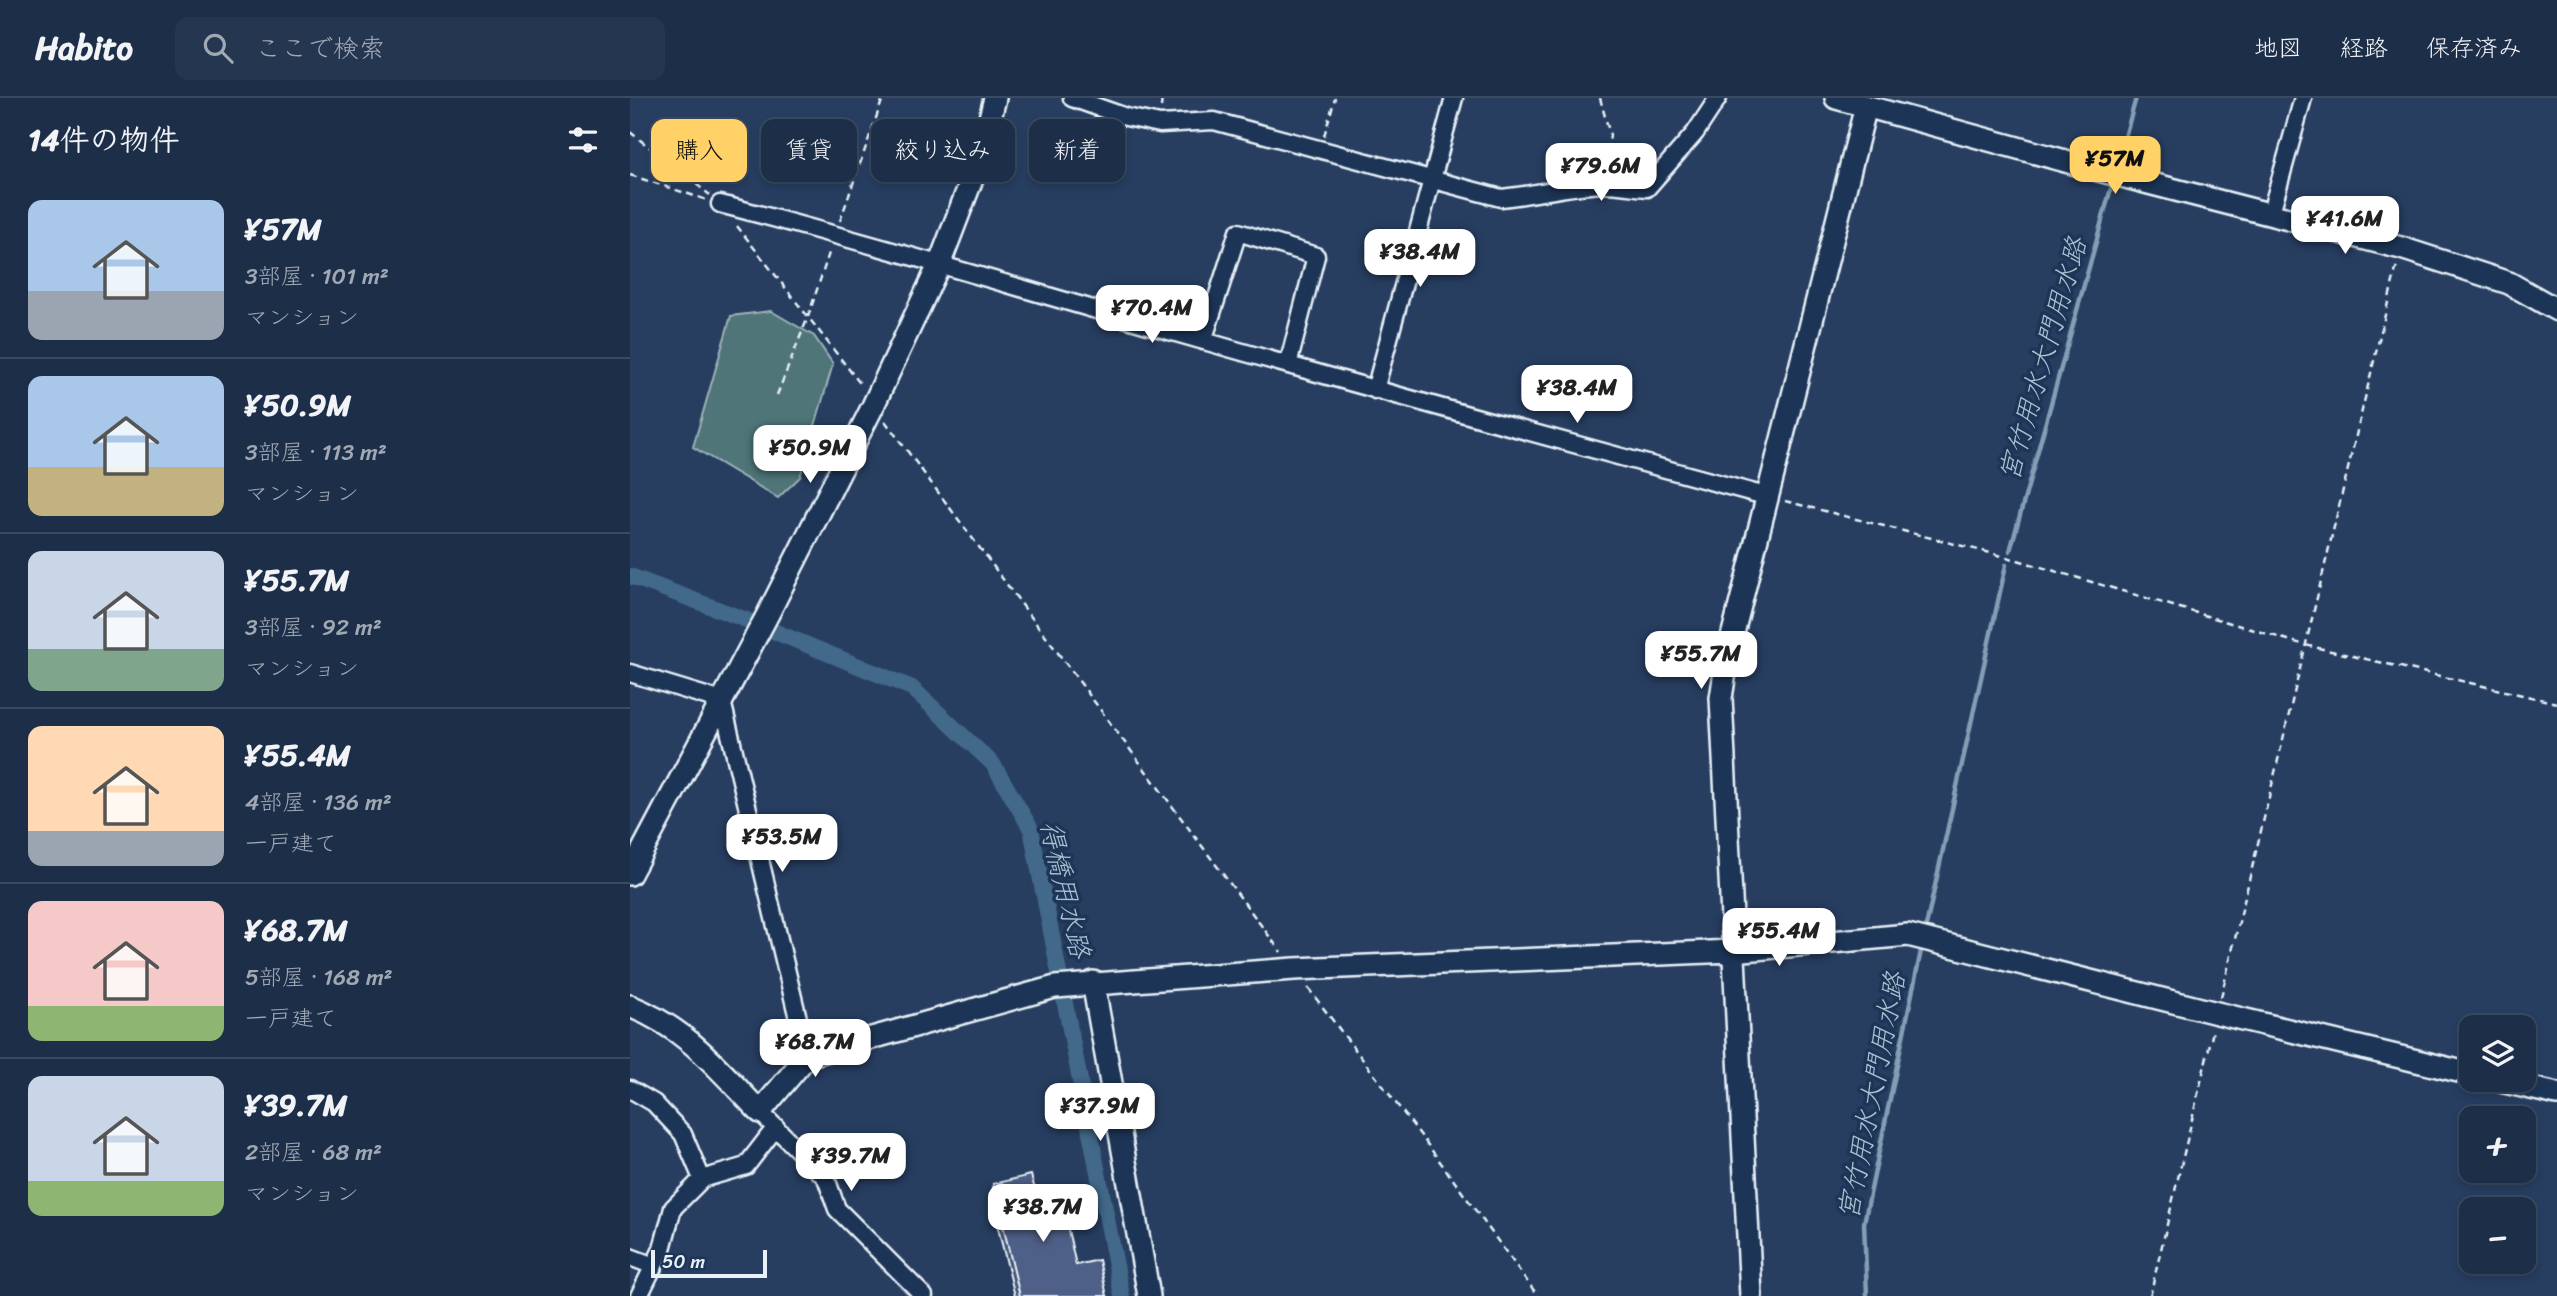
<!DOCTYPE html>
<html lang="ja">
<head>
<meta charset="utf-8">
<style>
	body { margin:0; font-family:Sriracha,"Klee One",sans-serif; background:#253650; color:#f1f3f6; height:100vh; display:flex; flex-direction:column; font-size:26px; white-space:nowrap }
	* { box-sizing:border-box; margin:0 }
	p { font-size:23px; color:#a0a8b4 }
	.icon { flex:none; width:38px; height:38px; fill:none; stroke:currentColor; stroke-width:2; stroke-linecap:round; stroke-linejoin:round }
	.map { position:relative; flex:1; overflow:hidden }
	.sheet { display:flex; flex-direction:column; background:#1d2e49; width:630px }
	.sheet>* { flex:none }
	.guide { position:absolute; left:21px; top:21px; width:665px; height:63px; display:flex; gap:14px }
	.buttons { position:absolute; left:1829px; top:917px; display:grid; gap:14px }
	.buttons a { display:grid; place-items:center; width:77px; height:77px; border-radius:14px; background:#1d2e49; box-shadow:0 4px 10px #0003,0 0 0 2px #3b4a61; font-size:35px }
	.scale { position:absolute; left:21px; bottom:18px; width:116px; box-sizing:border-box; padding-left:7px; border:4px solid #e8f1f8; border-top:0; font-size:19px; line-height:24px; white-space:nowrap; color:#e8f1f8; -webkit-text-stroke:5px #1d3557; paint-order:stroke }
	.price { position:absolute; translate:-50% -60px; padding:0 16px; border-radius:14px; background:#fff; color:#222; font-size:23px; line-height:46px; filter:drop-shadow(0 2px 4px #0008) }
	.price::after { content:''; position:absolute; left:50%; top:42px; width:21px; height:16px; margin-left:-10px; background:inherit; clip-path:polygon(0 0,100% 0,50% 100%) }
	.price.current { background:#ffd166; color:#111 }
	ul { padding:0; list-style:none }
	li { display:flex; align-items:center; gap:21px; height:175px; padding:0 28px }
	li+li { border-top:2px solid #3b4a61 }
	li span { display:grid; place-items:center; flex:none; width:196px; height:140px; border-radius:14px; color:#555 }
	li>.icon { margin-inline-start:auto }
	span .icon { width:84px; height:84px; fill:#fffc; stroke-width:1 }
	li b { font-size:30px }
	h2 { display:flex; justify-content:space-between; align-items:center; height:84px; padding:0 28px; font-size:30px }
	.chip { padding:0 24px; border-radius:14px; background:#1d2e49; box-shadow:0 4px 10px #0003,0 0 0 2px #3b4a61; font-size:24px; line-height:63px }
	.chip.current { background:#ffd166; color:#111 }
	header { display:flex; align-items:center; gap:42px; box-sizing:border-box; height:98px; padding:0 35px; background:#1d2e49; border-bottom:2px solid #3b4a61 }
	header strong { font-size:33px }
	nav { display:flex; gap:38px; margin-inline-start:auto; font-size:24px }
	.search { width:490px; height:63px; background:#253650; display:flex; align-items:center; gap:18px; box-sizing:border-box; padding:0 24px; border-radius:14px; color:#a0a8b4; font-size:26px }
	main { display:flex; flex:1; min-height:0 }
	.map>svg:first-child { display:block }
	.green { fill:#507578; stroke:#9cb3b8; stroke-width:2 }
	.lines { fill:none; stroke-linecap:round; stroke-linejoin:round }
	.stream { stroke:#849fb5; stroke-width:4.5 }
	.canal { stroke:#426989; stroke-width:16 }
	.street-casing { stroke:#e8f1f8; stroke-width:21 }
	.secondary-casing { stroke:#e8f1f8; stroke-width:26 }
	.path { stroke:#e8f1f8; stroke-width:2.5; stroke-dasharray:7 5; stroke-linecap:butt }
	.street { stroke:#1d3557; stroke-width:16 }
	.secondary { stroke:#1d3557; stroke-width:21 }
	.wall { fill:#445375; stroke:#e8f1f8; stroke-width:2 }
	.building { fill:#4f6188; stroke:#e8f1f8; stroke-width:2 }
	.labels { text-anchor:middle; stroke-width:7; stroke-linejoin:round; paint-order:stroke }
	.water-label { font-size:28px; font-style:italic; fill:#aec1d1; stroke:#1d3557 }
</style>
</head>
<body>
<header>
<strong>Habito</strong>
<div class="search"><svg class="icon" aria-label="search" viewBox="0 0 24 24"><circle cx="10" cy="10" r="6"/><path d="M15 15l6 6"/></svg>ここで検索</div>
<nav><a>地図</a><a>経路</a><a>保存済み</a></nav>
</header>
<main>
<section class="sheet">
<h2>14件の物件<svg class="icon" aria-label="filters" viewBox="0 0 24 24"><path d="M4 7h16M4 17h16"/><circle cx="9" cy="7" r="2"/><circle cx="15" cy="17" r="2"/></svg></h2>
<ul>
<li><span style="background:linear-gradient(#a9c7e8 65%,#9aa5b1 0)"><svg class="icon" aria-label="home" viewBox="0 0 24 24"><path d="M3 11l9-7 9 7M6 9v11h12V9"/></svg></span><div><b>¥57M</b><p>3部屋 · 101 m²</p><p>マンション</p></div></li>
<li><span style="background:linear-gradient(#a9c7e8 65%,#c2b280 0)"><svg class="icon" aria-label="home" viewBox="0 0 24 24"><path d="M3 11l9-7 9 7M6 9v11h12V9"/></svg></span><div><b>¥50.9M</b><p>3部屋 · 113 m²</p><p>マンション</p></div></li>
<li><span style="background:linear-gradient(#c9d6e8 70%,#7fa58c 0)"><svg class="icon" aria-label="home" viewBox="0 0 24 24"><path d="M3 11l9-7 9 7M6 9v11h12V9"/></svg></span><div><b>¥55.7M</b><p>3部屋 · 92 m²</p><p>マンション</p></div></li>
<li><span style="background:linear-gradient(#ffd9b3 75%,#9aa5b1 0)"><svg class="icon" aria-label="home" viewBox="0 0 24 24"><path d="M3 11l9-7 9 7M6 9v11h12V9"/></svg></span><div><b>¥55.4M</b><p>4部屋 · 136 m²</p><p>一戸建て</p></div></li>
<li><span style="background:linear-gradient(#f6c9c9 75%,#8fb573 0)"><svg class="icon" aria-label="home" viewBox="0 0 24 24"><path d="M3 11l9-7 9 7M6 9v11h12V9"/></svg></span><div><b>¥68.7M</b><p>5部屋 · 168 m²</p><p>一戸建て</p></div></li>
<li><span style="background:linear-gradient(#c9d6e8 75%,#8fb573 0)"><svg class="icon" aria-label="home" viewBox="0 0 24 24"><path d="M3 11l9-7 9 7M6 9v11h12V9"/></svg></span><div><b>¥39.7M</b><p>2部屋 · 68 m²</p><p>マンション</p></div></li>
</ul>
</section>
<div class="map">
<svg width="1927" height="1198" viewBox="0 0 1927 1198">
	<rect width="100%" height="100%" fill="#273e61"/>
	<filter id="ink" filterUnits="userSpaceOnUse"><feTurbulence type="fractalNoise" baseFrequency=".0143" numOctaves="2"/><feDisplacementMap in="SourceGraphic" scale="14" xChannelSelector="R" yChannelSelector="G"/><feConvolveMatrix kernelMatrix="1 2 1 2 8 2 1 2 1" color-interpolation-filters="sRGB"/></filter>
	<g filter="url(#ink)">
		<path class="green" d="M141,213L184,238L203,266L170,379L148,400L63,349L101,218Z"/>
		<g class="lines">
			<path class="stream" d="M1486,71L1506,0
				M1380,453L1483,83
				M1295,833L1376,467
				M1237,1198L1234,1125L1292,848"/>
			<path class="canal" d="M0,478L119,523
				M136,530L282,590L363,666L401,731L492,1198"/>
			<g class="street-casing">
				<path id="street" d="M442,0L496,19L530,26L584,23L871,100C905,97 939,87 974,86C988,86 1003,89 1017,90L1065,35L1088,0
					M90,106C246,146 399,193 553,237C748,293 943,346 1139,399
					M1640,118L1673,0
					M573,243L608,134L686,158L658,267
					M745,292L824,0
					M0,575L92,603L177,958
					M0,991L24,1005L53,1036L72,1081
					M130,1014L196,1080L207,1111L294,1198
					M0,1159L24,1168
					M9,1198L32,1151L43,1110L72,1081L116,1068L146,1029"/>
			</g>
			<g class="secondary-casing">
				<path id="secondary" d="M1206,0L1468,72L1771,150L1879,185L1927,212
					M0,776L138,516L243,308L309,167L350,60L365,0
					M463,884L519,1198
					M0,908C59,932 87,970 130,1014L177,958L425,889L664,871L1103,853L1278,837L1587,915L1841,976
					M1866,982L1927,996
					M1121,1198L1091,600L1098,555L1236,8"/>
			</g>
			<path class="path" d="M970,0L980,37L976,72
				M531,9L532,0
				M0,34L80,97
				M694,38L705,0
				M0,77L77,102
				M210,123L253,0
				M107,128L232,288
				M147,297L178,219L200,152
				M255,323L651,854
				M1155,403L1384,461L1675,547L1927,605
				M678,890L795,1043L908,1198
				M1591,899L1767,167
				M1520,1198L1583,933"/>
			<use href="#street" class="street"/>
			<use href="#secondary" class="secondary"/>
		</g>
		<path class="wall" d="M363,1086L407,1099L446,1167L477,1198H385L363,1110Z"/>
		<path class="building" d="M401,1077L407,1099L429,1092L446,1167L469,1162L477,1198H390L363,1086Z"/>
	</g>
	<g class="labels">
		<g class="water-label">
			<text transform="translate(1412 261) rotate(-74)" y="10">宮竹用水大門用水路</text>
			<text transform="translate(436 791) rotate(77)" y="10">得橋用水路</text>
			<text transform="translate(1241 998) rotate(-79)" y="10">宮竹用水大門用水路</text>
		</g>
	</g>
</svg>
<div class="buttons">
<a><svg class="icon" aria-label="layers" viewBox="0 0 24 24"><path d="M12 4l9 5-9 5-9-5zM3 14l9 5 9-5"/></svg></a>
<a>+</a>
<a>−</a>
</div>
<div class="scale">50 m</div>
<b class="price current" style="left:1485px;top:98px">¥57M</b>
<b class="price" style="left:971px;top:105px">¥79.6M</b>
<b class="price" style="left:1715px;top:158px">¥41.6M</b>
<b class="price" style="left:790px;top:191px">¥38.4M</b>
<b class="price" style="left:522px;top:247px">¥70.4M</b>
<b class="price" style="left:947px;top:327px">¥38.4M</b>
<b class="price" style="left:180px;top:387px">¥50.9M</b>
<b class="price" style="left:1071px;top:593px">¥55.7M</b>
<b class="price" style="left:152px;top:776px">¥53.5M</b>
<b class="price" style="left:1149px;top:870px">¥55.4M</b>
<b class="price" style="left:185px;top:981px">¥68.7M</b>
<b class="price" style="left:470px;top:1045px">¥37.9M</b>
<b class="price" style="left:221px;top:1095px">¥39.7M</b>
<b class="price" style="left:413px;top:1146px">¥38.7M</b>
<div class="guide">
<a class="chip current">購入</a>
<a class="chip">賃貸</a>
<a class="chip">絞り込み</a>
<a class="chip">新着</a>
</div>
</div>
</main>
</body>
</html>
